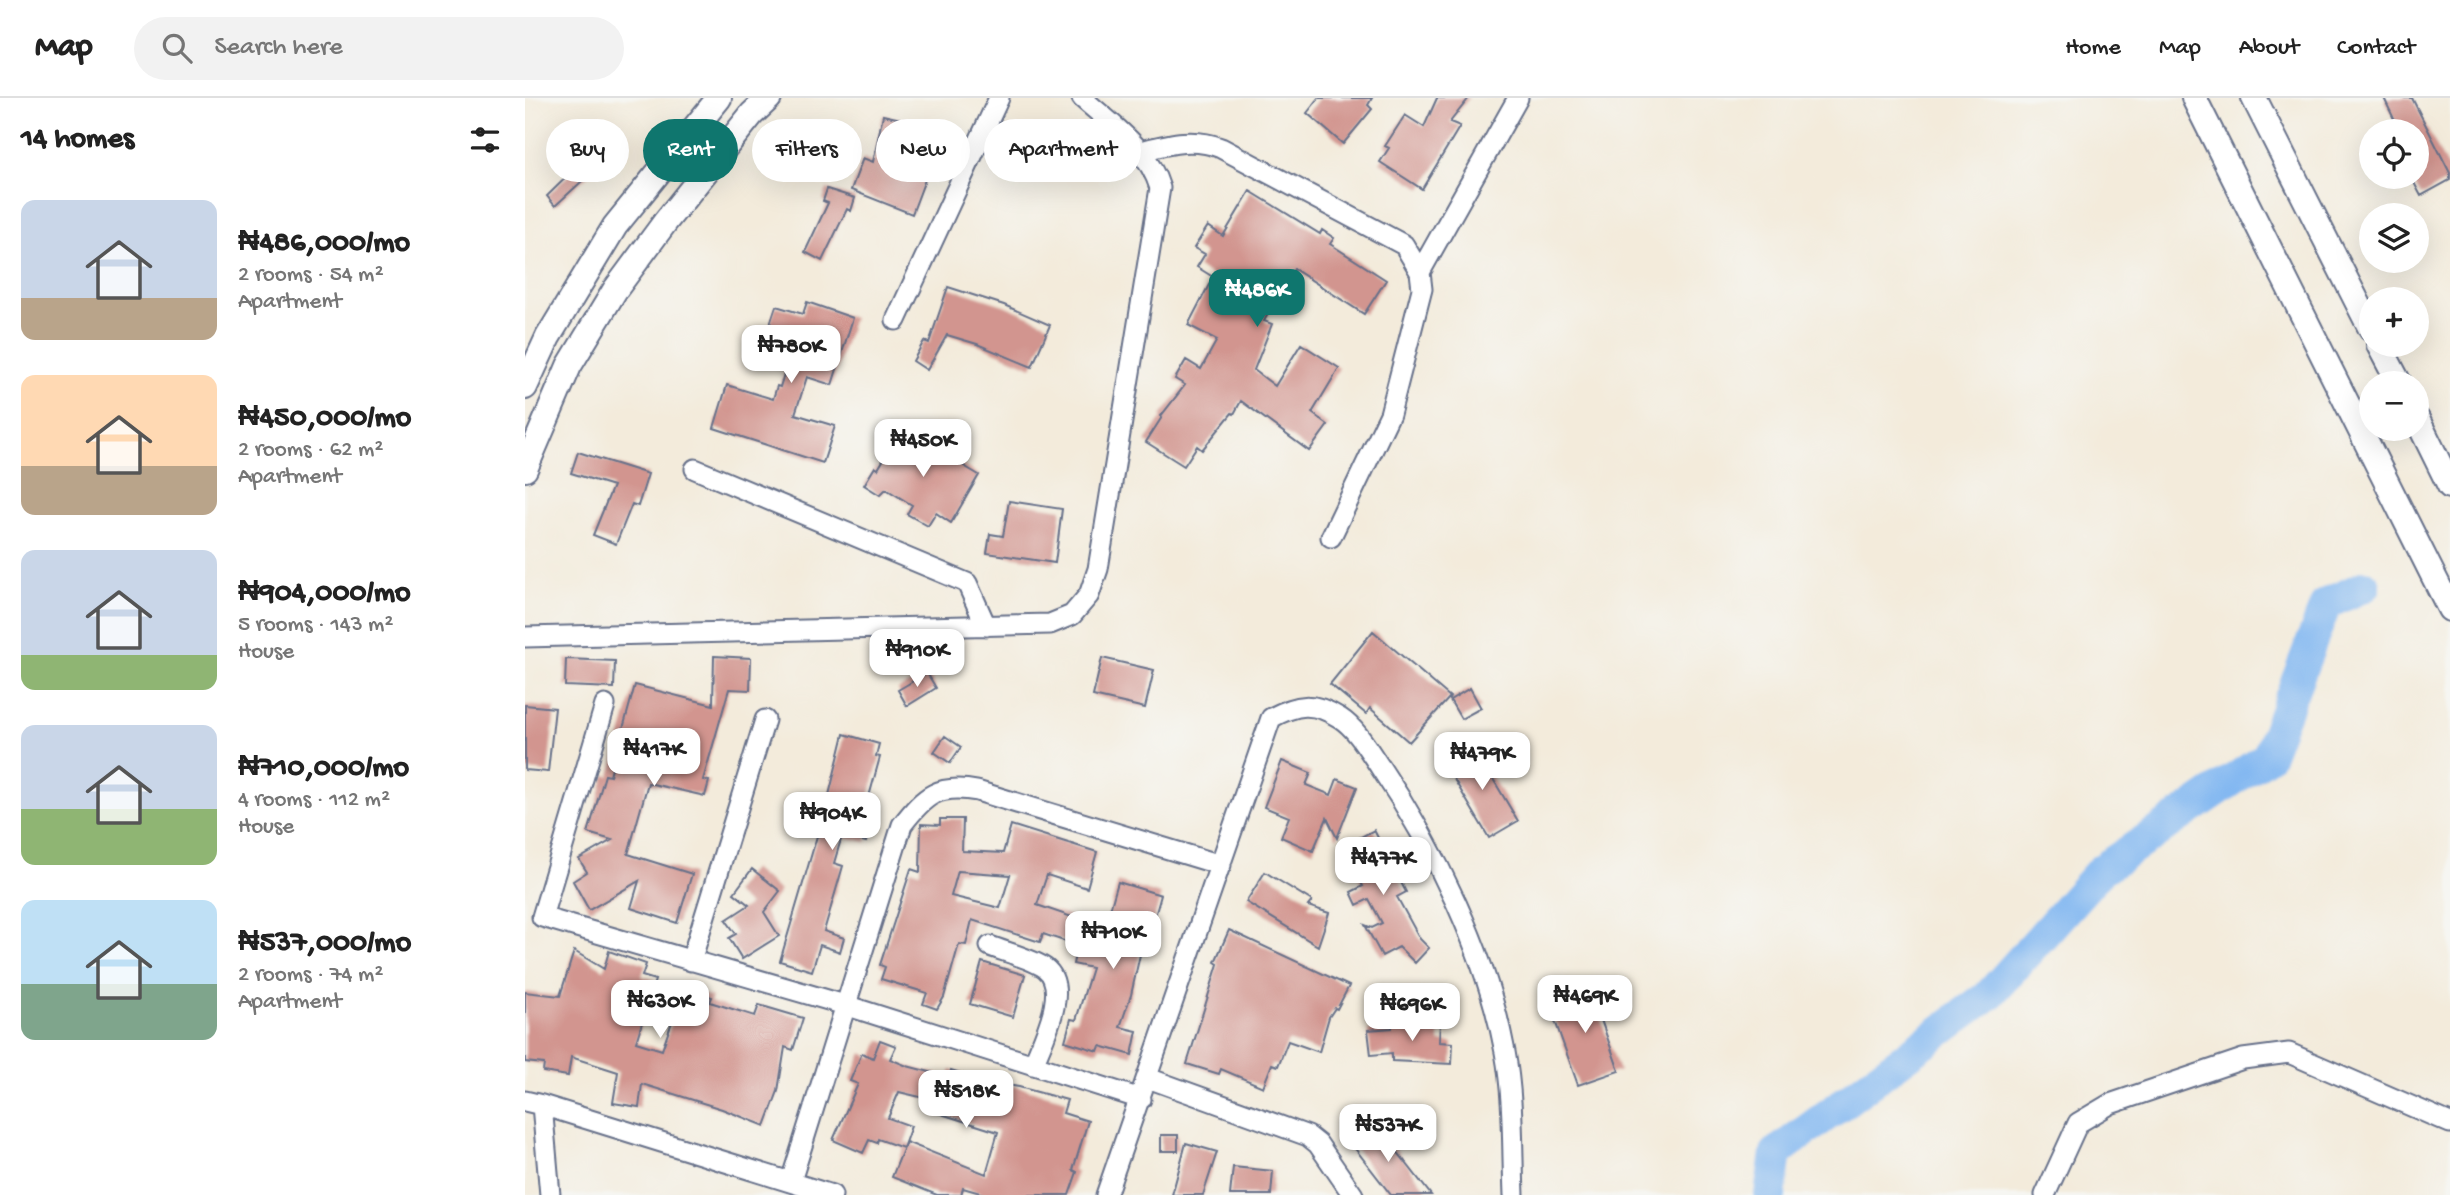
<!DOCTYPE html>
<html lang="en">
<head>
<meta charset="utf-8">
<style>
	body { margin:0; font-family:"Gochi Hand",sans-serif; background:#f2f2f2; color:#222; height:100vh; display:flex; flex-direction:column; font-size:26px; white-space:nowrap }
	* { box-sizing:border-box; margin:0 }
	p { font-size:23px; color:#767676 }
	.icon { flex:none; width:38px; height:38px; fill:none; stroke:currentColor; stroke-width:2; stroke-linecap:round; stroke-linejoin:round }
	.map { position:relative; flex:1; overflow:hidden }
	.side { display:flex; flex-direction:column; background:#fff; width:525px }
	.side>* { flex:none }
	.banner { position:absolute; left:21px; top:21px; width:665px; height:63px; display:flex; gap:14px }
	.buttons { position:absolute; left:1834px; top:21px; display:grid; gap:14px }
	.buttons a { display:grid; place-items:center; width:70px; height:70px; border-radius:50%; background:#fff; box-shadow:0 7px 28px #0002; font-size:35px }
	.price { position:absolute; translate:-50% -60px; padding:0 16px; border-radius:14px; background:#fff; color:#222; font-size:23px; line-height:46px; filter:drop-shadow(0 2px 4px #0008) }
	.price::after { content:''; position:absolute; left:50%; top:42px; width:21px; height:16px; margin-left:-10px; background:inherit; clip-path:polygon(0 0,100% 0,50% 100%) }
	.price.current { background:#0f766e; color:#fff }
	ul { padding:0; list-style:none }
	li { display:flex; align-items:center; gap:21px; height:175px; padding:0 21px }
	li span { display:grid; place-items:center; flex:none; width:196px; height:140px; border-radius:14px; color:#555 }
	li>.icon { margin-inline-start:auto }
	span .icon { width:84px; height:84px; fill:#fffc; stroke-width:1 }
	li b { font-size:30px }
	h2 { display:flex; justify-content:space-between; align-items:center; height:84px; padding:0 21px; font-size:30px }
	.tag { padding:0 24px; border-radius:32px; background:#fff; box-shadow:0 7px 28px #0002; font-size:24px; line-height:63px }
	.tag.current { background:#0f766e; color:#fff }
	header { display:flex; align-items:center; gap:42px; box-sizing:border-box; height:98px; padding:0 35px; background:#fff; border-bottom:2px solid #e0e0e0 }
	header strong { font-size:33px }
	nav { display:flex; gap:38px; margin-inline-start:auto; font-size:24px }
	.search { width:490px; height:63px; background:#f2f2f2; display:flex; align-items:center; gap:18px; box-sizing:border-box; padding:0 24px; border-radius:38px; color:#767676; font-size:26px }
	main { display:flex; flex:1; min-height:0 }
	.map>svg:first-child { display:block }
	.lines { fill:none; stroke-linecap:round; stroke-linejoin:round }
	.river { stroke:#83b8f1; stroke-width:32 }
	.building { fill:#d2958f; fill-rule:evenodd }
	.minor-casing { stroke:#67718a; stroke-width:23 }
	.tertiary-casing { stroke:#67718a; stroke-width:28 }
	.minor { stroke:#fff; stroke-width:19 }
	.tertiary { stroke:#fff; stroke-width:24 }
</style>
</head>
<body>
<header>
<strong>Map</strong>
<div class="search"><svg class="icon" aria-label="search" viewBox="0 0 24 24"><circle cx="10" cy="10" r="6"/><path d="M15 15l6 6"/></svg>Search here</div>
<nav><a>Home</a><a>Map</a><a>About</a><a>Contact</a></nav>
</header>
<main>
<section class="side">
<h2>14 homes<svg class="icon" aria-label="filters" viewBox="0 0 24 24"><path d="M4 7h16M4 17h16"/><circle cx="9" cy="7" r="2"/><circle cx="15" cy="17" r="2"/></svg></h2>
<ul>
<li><span style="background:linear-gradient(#c9d6e8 70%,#b9a48a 0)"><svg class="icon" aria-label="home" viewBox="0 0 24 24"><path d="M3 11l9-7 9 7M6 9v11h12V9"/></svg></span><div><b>₦486,000/mo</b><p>2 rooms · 54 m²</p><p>Apartment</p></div></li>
<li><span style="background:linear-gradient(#ffd9b3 65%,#b9a48a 0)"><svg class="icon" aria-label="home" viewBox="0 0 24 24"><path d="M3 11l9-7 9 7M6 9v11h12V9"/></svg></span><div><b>₦450,000/mo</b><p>2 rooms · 62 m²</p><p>Apartment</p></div></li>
<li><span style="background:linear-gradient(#c9d6e8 75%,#8fb573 0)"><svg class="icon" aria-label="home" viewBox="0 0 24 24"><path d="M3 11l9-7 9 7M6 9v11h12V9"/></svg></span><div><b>₦904,000/mo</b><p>5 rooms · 143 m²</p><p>House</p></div></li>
<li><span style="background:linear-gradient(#c9d6e8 60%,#8fb573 0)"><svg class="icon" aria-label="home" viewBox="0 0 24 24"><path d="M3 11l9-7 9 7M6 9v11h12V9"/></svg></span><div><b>₦710,000/mo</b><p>4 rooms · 112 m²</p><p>House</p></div></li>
<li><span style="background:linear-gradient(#bfe0f5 60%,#7fa58c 0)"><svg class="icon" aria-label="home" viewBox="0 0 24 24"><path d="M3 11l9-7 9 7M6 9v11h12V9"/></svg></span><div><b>₦537,000/mo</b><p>2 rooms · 74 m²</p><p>Apartment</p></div></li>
</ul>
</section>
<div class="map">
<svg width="1925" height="1097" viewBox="0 0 1925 1097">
	<rect width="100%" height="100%" fill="#f6f6f2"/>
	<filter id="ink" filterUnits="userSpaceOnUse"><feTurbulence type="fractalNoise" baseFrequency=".0143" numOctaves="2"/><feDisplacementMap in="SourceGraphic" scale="14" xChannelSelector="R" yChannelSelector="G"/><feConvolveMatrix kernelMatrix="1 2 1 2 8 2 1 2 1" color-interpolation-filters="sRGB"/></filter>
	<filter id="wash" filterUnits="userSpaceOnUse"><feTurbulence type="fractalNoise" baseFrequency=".00686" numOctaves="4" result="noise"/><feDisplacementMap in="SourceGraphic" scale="28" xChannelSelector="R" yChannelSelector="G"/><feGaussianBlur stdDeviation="1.57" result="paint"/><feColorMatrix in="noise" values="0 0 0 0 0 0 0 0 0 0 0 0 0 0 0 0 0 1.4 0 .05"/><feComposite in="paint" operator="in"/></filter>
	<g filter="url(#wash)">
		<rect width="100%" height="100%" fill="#f3ebdb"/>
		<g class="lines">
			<path class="river" d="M1245,1097L1251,1055L1465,896L1576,772L1743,658L1801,506L1840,488"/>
		</g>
		<g id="blocks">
			<path class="building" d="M794,0H847L843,7L847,11L818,46L782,15Z
				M912,0H944L925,24L935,28L897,91L855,64L864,50L860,48L880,17L899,29Z
				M1859,0H1887L1925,75V82L1896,98L1886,79H1892V33H1850L1870,23Z
				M358,17L417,30L410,64L407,63L387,116L326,92L338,60L348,64Z
				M297,33L315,43L294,82L268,68L284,38L292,42Z
				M59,62L69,72L30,108L22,98Z
				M302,91L330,100L326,113L322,111L297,163L280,154L303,105L298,103Z
				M725,93L795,136L797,132L809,140L805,146L861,182L839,216L769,171L739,223L747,226L729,272L750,288L776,246L814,270L787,315L803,327L784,353L716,303L709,316L707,315L677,352L672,348L659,368L621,344L637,319L636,318L660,287L650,281L661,262L676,271L692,242L663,227L688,179L672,169L680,156L669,150L683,128L698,138Z
				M423,189L479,207L525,227L507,269L452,246L422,237L402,272L388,263L399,243L404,245Z
				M282,204L328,220L307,287L282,279L270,316L310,328L298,365L189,330L202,287L248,301L252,288L255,289L269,244L242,235L251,208L278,216Z
				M377,331L454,377L426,425L411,415L403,428L382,416L387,407L361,391L355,397L339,387L350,369L353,371Z
				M53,354L123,376L113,408L107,406L91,446L68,437L88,388L46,375Z
				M484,403L537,411L530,465L462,455L465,436L478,438Z
				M848,533L925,599L884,644L845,610L841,616L805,586Z
				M189,558L226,560L225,592L204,591L178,682L184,683L180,698L123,685L103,756L167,776L152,825L106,810L114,783L64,812L48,783L62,774L54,761L87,742L63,735L80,677L85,678L110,587L188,607Z
				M577,560L629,572L620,610L568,598Z
				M41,561L90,563L89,590L40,588Z
				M402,575L411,590L382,608L373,592Z
				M945,590L956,610L936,621L925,602Z
				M0,607L30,610L23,674L0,672Z
				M319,636L354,646L351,658L355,659L340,713L347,715L341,744L317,738L309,765L318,768L299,833L319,840L315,854L295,847L287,873L255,863L292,738H294Z
				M420,638L436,649L425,665L409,654Z
				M949,649L993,723L964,740L920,666Z
				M757,663L786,675L781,687L806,697L812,681L832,689L812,740L802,720L788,753L756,739L764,719L739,709Z
				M415,721H438L437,753L478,755L486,727L572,754L562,790L522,777L512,807L550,820L542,844L518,836L515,844L447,822L441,847L434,846L419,899L412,911L398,906L402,895L356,881L360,869L355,867L386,771L395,774L396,726L415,727ZM433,773L485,777L475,810L426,798Z
				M849,732L881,794L872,799L895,841L904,850L890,865L874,849L857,858L840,827L847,830L857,825L844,801L832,807L826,794L838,788L817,749Z
				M227,771L255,793L239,814L254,838L217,861L204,840L211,836L201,822L224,807L209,795Z
				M740,774L787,803L783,808L804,815L793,848L721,804Z
				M593,784L636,797L625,836L620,834L606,897L595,929L612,933L607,957L575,948L573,953L540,943L546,921L551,922L567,870L548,866L554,838L576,843Z
				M704,832L824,888L812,911L810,910L804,919L794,954L763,943L753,968L747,966L738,989L696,971L694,976L662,966L693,866L690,864Z
				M49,853L79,871L84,853L121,866L117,878L130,882L111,944L137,952L159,890L187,899L185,904L230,918L234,907L278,920L268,952L260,949L253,993L240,1028L197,1011L117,986L114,1009L88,1005L93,974L46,959L43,978L18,974L19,966L0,964V894L35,898Z
				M457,864L500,877L488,919L445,906Z
				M1075,888L1085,915L1075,919L1094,973L1053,987L1024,906Z
				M867,923L915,925L914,944L928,945L927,966L867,963V955L846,957L843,932L867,930Z
				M355,942L371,948L365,961L382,968L424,979L426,972L464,984L494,989L542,1002L538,1015L563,1023L548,1072L552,1074L544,1097H462L438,1090L436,1097H412L367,1079L381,1044L461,1076L473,1034L413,1015L416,1004L374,994L363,1020L386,1028L378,1050L353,1041L352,1045L344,1042L338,1055L308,1042L333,986L325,983L337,955L348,960Z
				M850,1025L906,1097H866L825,1044Z
				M636,1037H653V1053H636Z
				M661,1045L692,1054L678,1097H647Z
				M708,1069L748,1073L746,1097H705Z"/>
		</g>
	</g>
	<g filter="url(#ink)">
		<use href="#blocks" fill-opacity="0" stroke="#67718a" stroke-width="2"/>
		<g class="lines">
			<g class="minor-casing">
				<path id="minor" d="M616,53C644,46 668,39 696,50L879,147L895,174L897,191L865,316L806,439
					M895,174L993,0
					M371,222L474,0
					M170,371L442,485L461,528
					M0,539L525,526L547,517L564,497L573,471L635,90C623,50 587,27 557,0
					M80,607L17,819L320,907L616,1001
					M465,848C480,854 508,861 520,870C546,890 517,943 508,967
					M166,863L240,622
					M623,980L783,1038L793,1046L828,1097
					M0,1003L17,1007L307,1097
					M17,1007L25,1097
					M266,1083L377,727C400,697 413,686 452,693L696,767
					M581,1097L746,620C772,606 788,603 815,620C832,631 844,653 855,669C910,750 962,857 980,954C989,1001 987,1050 989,1097
					M1520,1097L1553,1025L1585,1006L1718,961L1764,955L1925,1025"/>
			</g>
			<g class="tertiary-casing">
				<path id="tertiary" d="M1669,0L1925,511
					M1729,0L1846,231
					M1854,247L1874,285
					M0,289L23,239L90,128L194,0
					M1892,321L1925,388
					M0,371L44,268L90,192L141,123L227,16L244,0"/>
			</g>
			<use href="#minor" class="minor"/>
			<use href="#tertiary" class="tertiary"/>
		</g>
	</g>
</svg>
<div class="buttons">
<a><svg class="icon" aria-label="locate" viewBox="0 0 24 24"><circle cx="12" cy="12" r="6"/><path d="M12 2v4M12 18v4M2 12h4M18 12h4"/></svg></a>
<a><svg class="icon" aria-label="layers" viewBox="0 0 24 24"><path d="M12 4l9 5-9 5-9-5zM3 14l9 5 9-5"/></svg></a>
<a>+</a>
<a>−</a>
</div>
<b class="price current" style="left:732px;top:231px">₦486K</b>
<b class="price" style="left:266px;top:287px">₦780K</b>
<b class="price" style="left:398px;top:381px">₦450K</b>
<b class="price" style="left:392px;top:591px">₦910K</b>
<b class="price" style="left:129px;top:690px">₦417K</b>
<b class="price" style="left:957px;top:694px">₦479K</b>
<b class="price" style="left:307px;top:754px">₦904K</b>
<b class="price" style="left:858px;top:799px">₦477K</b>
<b class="price" style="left:588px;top:873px">₦710K</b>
<b class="price" style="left:1060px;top:937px">₦469K</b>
<b class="price" style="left:135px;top:942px">₦630K</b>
<b class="price" style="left:887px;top:945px">₦696K</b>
<b class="price" style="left:441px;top:1032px">₦518K</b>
<b class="price" style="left:863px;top:1066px">₦537K</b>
<div class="banner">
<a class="tag">Buy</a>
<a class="tag current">Rent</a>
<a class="tag">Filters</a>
<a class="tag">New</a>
<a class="tag">Apartment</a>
</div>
</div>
</main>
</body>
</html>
